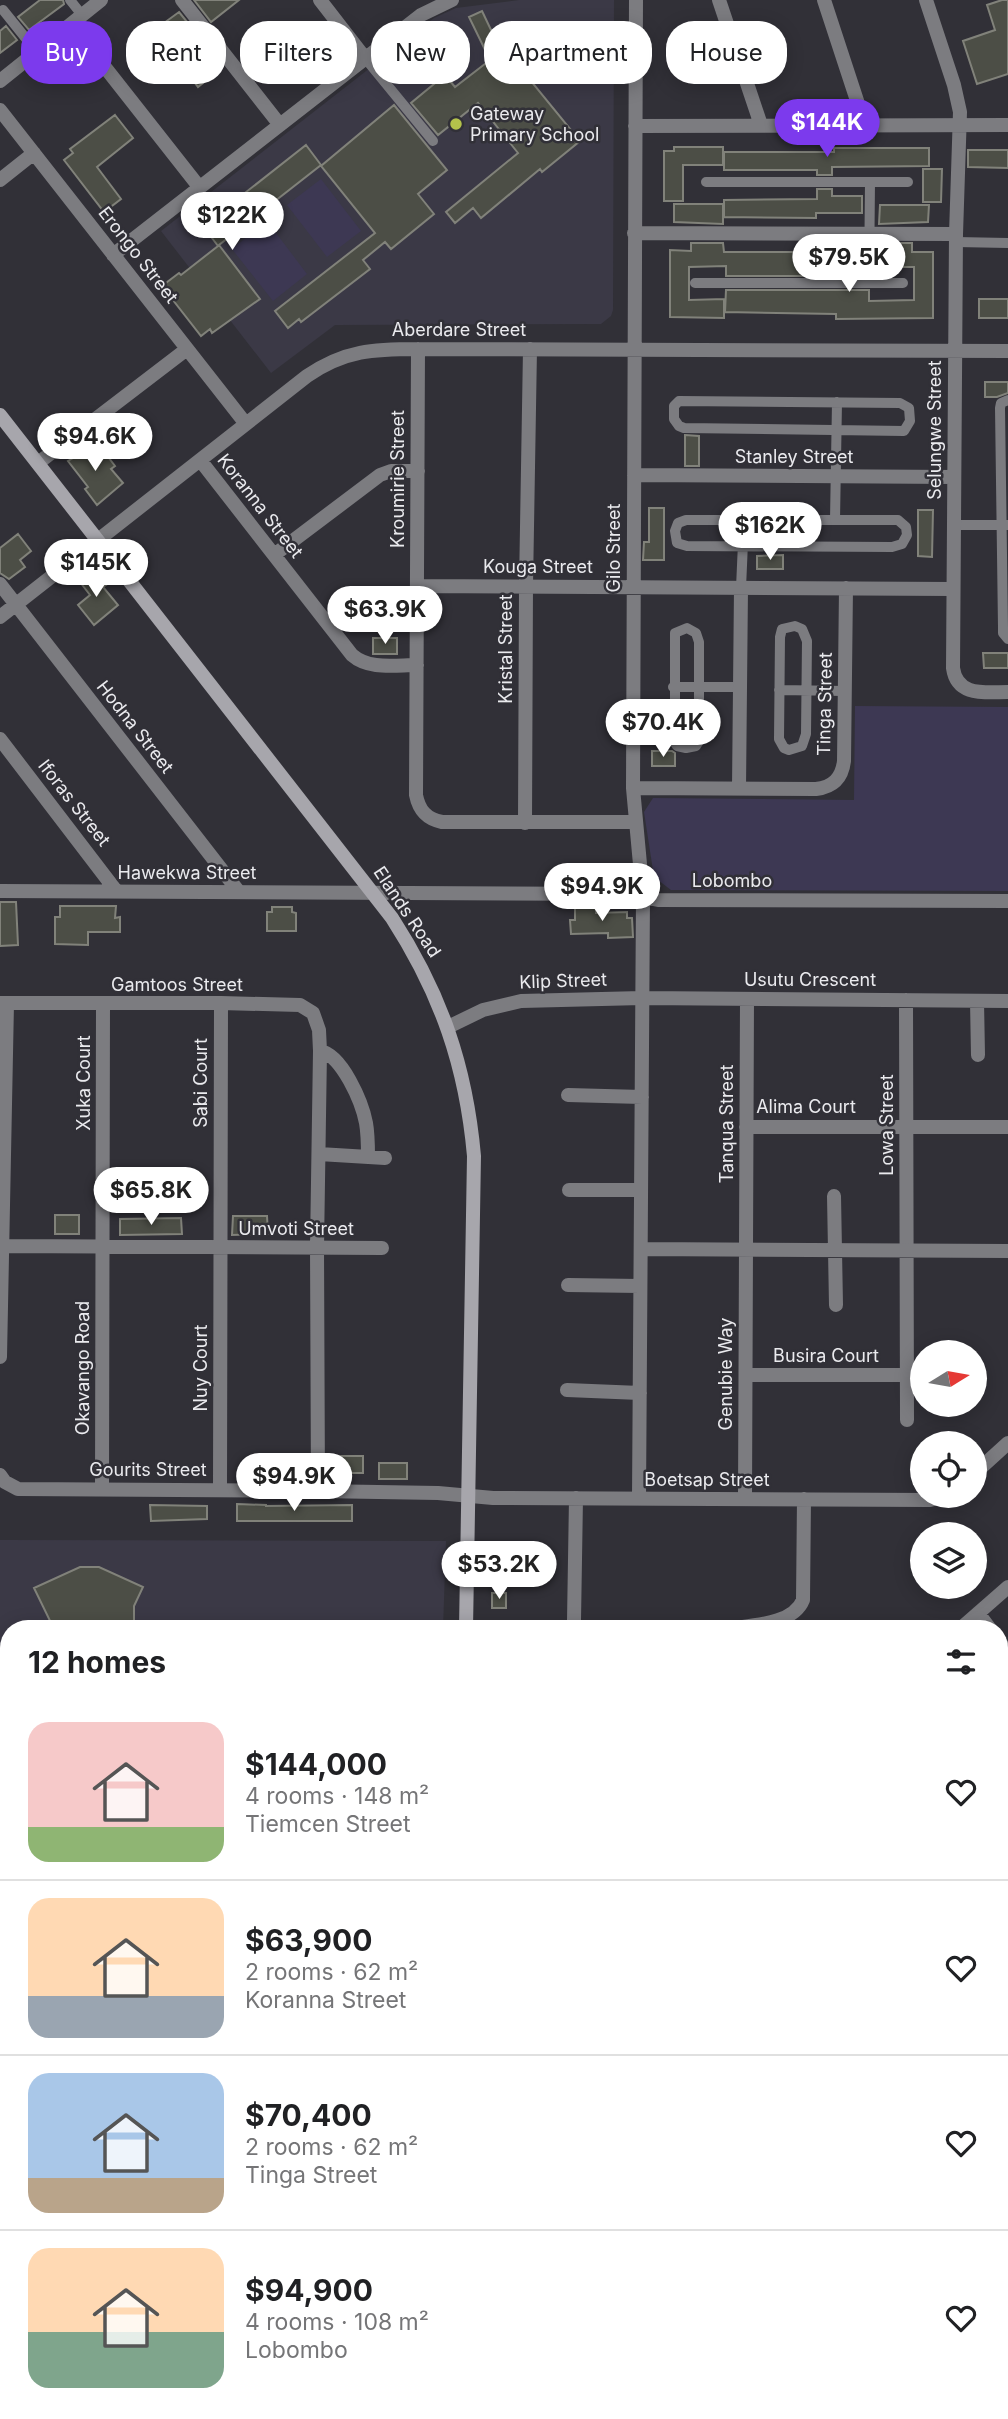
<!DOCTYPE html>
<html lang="en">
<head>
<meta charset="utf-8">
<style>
	body { margin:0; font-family:Inter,sans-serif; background:#f6f6f6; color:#202124; height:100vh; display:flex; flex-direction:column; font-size:26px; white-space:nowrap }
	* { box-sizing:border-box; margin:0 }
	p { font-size:23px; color:#757577 }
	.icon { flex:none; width:38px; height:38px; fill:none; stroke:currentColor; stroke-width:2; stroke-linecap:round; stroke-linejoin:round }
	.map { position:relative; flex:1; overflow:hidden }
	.details { position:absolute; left:0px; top:1620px; width:1008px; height:800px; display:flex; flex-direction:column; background:#fff; border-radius:28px 28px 0 0; box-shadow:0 4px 18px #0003 }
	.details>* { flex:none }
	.guide { position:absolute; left:21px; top:21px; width:966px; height:63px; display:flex; gap:14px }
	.needle { width:46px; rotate:79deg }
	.controls { position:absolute; left:910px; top:1340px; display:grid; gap:14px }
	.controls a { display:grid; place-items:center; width:77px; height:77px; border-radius:50%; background:#fff; box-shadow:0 4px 18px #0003; font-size:35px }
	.price { position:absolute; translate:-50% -60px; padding:0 16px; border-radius:24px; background:#fff; color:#222; font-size:23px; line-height:46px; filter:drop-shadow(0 2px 4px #0008) }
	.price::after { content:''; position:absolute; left:50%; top:42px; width:21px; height:16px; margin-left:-10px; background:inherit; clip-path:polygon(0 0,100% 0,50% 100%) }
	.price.current { background:#7c3aed; color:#fff }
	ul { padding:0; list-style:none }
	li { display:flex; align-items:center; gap:21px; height:175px; padding:0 28px }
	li+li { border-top:2px solid #e0e0e0 }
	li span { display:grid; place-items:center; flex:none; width:196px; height:140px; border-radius:21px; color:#555 }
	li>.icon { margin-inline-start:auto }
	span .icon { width:84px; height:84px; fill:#fffc; stroke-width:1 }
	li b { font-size:30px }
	h2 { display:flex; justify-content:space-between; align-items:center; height:84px; padding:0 28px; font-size:30px }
	.pill { padding:0 24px; border-radius:28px; background:#fff; box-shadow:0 4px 18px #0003; font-size:24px; line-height:63px }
	.pill.current { background:#7c3aed; color:#fff }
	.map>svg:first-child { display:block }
	.built { fill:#3b3946 }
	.green { fill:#3d3853 }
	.building { fill:#4c4e46; stroke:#81827a; stroke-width:2 }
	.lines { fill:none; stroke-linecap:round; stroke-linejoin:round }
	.lane { stroke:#7c7c80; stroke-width:10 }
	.street { stroke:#7c7c80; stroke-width:14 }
	.secondary { stroke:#a7a6ac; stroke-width:14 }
	.poi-dot { fill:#b3c24b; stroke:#313037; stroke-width:2.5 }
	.labels { text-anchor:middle; stroke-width:5; stroke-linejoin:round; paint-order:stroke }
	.poi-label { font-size:18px; fill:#eaeaee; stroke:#313037; text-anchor:start }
	.street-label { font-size:18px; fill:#eaeaee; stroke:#313037 }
</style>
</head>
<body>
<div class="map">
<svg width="1008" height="2419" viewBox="0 0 1008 2419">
	<rect width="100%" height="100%" fill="#313037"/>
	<path class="built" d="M519,0H614L613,310L611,316L601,324L335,325L271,373L161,231L434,18L456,8Z
		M0,1540L446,1541L443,1629H9V1816L0,1804Z
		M246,2412H675L677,2419H247Z"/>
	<path class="green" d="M321,179L361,231L327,257L287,205Z
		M267,221L307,274L273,301L232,249Z
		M855,706L1008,707V891L671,890L654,877L644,812L653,798L854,800Z"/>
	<path class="building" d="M40,0H63L64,4L29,30L18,17Z
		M194,0H239L211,22Z
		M1002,0H1008V74L977,84L963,41L995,30L987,5Z
		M482,11L501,51L504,48L580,141L542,172L540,169L481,218L473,208L455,223L446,212L518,153L478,103L438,135L411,103L445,75L455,87L490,60L469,17Z
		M179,12L196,33L193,35L195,37L178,50L160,26Z
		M6,26L17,40L0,53V31Z
		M196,51L214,74L198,87L180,63Z
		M394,105L447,170L418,194L434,214L391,249L385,242L363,260L370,269L301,322L299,319L288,328L275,311L375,233L321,166Z
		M115,115L133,138L97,167L121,199L104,212L64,160L73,153L70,149Z
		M306,145L321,165L219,245L260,299L212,333L210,329L201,336L162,286L179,273L181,275L218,246L203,226Z
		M674,147H723V165H683V201H664V151H674Z
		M834,148H929V166L832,167V175H817V170H724V152H834Z
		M968,150H1008V168L968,167Z
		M923,169H942L941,202H923Z
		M817,189H832V196H862V213H816V218L724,217V200L817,199Z
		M674,204H723V224L674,222Z
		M880,205H929L928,222L879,224Z
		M691,243H723L724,252H818V257H862V276H726V266L689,267V300L724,299V318L670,317V250L691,251Z
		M879,243H912V252H933V318L836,319V314L725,312L726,290H869V301L914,300V267H879Z
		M979,299H1008V318H979Z
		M985,382H1008V393L997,397H985Z
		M685,435L699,436V466H685Z
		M84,443L94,455L102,449L115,466L111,469L123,483L97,505L85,489L88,487L68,461L73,458L70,454Z
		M649,508H664V560H643L644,542H649Z
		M918,510H933L932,557L918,556Z
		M18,534L31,551L20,560L25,567L9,579L0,573V548Z
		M783,555V569H757V556Z
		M97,574L106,585L103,587L118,605L94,625L78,605L90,595L80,582L89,575Z
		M373,638H397V654H373Z
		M983,653H1008V668H984Z
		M652,751H672L675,753V766H652Z
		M0,902H16L18,945L0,946Z
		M60,906H116L115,918L120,917V932H88V945L55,944V917H60Z
		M272,907H292V912L296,913V931H267V912H272Z
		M575,908H596V913L627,912V918H632L633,937L608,938V933L571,934L570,920H575Z
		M55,1215H79V1234H55Z
		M233,1216H267L268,1234L232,1235Z
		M181,1218L182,1234L120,1235V1219Z
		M335,1456H363V1473H335Z
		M379,1463H407V1479H379Z
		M237,1504L266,1505V1506L352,1505V1521H237Z
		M150,1505L207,1506V1519L151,1521Z
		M80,1567H99L143,1587L134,1606V1629H54L34,1588Z
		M492,1593H506V1608H492Z"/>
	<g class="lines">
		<path class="lane" d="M70,0L82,15
			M3,10L36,51
			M365,58L433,141
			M706,182H908
			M956,242L1008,243
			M695,283H903
			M869,283L870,182
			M1008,400L1001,403L1000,408L1003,627V633L1008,639
			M679,401L900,403L909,408L910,421L904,431L684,428L679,426L674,419V406Z
			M686,520H898L906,527L907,535L902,544L892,547L687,546L677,543L675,531L678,523Z
			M835,520L837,402
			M954,525H1008
			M741,588L744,520
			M795,626L802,629L807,641L806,734L802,746L789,750L784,748L779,739L780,637L782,629Z
			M687,628L696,633L699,642V741L696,746L686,748L677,746L675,743V633Z
			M673,687H740
			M779,690L845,691"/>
		<path class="street" d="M182,0L280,125
			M320,0L365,58
			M636,0L633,788L643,897L639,1499
			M719,0L761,125
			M824,0L865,125
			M926,0L954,85L960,112L956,234L953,668C957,697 985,692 1008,692
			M71,24L200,188
			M0,81L101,0
			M0,110L246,424
			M635,126L1008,125
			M0,180L34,153
			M634,233L956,234
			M113,255L421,15L452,0
			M418,349L416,795C419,810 426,819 442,822H635
			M200,460L352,655C369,670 395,665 417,665
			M38,463L187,349
			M634,475L954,477
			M274,555L380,475L391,471H418
			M0,584L239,892
			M417,586L953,589
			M0,617L307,376C345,350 374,349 418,349L1008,351
			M0,739L117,892
			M633,788L816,789C833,787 842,778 844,761L846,588
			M739,788L741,588
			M525,823L526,586L530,349
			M0,891L628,894L658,900L1008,901
			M906,1000L907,1420
			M977,1001L978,1055
			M0,1003H221L300,1005L313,1013L319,1030L320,1051L317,1247L318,1491
			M448,1027L483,1010L521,1001L642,998L1008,1001
			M320,1051C342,1055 362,1102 366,1123C368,1134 368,1145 368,1157
			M568,1095L642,1097
			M746,1127H1008
			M319,1154L385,1158
			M569,1190H641
			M834,1196L836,1305
			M0,1246L382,1248
			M641,1249L1008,1251
			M568,1285L640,1286
			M0,1357L7,1003
			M746,1375H922
			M567,1390L640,1393
			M975,1473L1008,1443
			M0,1475L5,1482L18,1489L318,1491L438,1493L493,1498L930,1500L945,1496
			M102,1489L103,1004
			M220,1489L221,1003
			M745,1499L747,999
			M978,1613L990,1629
			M575,1629L574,1621L576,1498
			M727,1629C751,1625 793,1625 803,1600L804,1499
			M960,1629L1008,1587
			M999,1641L1008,1653
			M999,1742L1008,1736
			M999,1821L1008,1820
			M0,1822L9,1835
			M999,1914L1008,1912
			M999,2035L1008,2034
			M0,2039L9,2034
			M0,2166L9,2160
			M999,2194L1008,2192
			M0,2293L9,2291
			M999,2295L1008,2294
			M999,2394L1008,2392
			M0,2395L9,2394
			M189,2412L191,2419
			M818,2412L820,2419
			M940,2412L942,2419"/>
		<path class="secondary" d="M0,415L392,918C441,994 466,1066 474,1156L466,1629
			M693,2412L694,2419"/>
	</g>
	<circle class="poi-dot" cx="456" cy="124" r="7"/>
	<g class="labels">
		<g class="poi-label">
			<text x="470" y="120">Gateway<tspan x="470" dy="21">Primary School</tspan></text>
		</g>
		<g class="street-label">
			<text transform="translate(138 255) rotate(52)" y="6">Erongo Street</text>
			<text x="459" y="336">Aberdare Street</text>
			<text transform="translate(935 430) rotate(-90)" y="6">Selungwe Street</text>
			<text x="794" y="463">Stanley Street</text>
			<text transform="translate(398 479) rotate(-90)" y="6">Kroumirie Street</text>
			<text transform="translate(260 506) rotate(52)" y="6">Koranna Street</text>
			<text transform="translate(614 548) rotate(-90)" y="6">Gilo Street</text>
			<text x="538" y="573">Kouga Street</text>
			<text transform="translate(506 649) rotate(-90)" y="6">Kristal Street</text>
			<text transform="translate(825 704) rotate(-89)" y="6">Tinga Street</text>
			<text transform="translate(135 727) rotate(52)" y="6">Hodna Street</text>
			<text transform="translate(74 803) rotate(52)" y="6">Iforas Street</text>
			<text x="187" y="879">Hawekwa Street</text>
			<text x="732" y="887">Lobombo</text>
			<text transform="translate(407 912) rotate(56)" y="6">Elands Road</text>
			<text x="810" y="986">Usutu Crescent</text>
			<text transform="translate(563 981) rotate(-2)" y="6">Klip Street</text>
			<text x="177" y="991">Gamtoos Street</text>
			<text transform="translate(84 1083) rotate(-90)" y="6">Xuka Court</text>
			<text transform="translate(201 1083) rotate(-90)" y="6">Sabi Court</text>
			<text x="806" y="1113">Alima Court</text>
			<text transform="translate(727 1124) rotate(-90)" y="6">Tanqua Street</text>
			<text transform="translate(887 1125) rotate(-90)" y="6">Lowa Street</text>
			<text x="296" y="1235">Umvoti Street</text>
			<text x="826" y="1362">Busira Court</text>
			<text transform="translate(83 1368) rotate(-90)" y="6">Okavango Road</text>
			<text transform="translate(201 1368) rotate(-90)" y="6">Nuy Court</text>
			<text transform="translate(726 1374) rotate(-90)" y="6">Genubie Way</text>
			<text x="148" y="1476">Gourits Street</text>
			<text x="707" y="1486">Boetsap Street</text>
		</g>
	</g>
</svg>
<div class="controls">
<a><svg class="needle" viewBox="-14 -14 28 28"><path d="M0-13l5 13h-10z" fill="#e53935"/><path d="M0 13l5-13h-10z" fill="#757577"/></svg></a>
<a><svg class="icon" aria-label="locate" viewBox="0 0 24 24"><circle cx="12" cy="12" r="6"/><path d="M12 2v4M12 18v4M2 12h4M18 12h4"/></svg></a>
<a><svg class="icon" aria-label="layers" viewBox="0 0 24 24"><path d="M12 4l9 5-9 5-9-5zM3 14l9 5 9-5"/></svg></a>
</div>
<b class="price current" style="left:827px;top:159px">$144K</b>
<b class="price" style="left:232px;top:252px">$122K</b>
<b class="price" style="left:849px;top:294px">$79.5K</b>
<b class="price" style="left:95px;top:473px">$94.6K</b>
<b class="price" style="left:770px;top:562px">$162K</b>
<b class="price" style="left:96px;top:599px">$145K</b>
<b class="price" style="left:385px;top:646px">$63.9K</b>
<b class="price" style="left:663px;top:759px">$70.4K</b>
<b class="price" style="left:602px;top:923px">$94.9K</b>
<b class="price" style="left:151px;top:1227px">$65.8K</b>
<b class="price" style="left:294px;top:1513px">$94.9K</b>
<b class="price" style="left:499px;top:1601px">$53.2K</b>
<div class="guide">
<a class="pill current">Buy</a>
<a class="pill">Rent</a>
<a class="pill">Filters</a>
<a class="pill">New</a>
<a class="pill">Apartment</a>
<a class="pill">House</a>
</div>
<section class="details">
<h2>12 homes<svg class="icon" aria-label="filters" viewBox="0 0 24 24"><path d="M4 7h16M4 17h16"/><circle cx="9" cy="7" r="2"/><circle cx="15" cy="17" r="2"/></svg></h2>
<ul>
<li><span style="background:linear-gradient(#f6c9c9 75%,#8fb573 0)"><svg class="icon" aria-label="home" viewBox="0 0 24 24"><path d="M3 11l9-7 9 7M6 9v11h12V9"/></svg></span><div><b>$144,000</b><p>4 rooms · 148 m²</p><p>Tiemcen Street</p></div><svg class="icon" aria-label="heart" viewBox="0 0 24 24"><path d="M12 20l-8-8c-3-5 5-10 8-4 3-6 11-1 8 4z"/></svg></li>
<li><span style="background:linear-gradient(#ffd9b3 70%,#9aa5b1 0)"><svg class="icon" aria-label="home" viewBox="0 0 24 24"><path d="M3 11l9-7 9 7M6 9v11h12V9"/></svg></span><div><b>$63,900</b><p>2 rooms · 62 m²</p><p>Koranna Street</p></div><svg class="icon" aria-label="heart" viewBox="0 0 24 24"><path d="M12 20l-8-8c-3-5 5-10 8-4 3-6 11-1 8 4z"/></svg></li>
<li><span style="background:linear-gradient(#a9c7e8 75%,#b9a48a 0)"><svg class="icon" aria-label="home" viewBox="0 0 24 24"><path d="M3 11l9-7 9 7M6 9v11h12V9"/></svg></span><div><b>$70,400</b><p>2 rooms · 62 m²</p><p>Tinga Street</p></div><svg class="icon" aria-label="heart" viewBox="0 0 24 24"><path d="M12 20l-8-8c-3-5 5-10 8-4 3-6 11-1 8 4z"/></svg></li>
<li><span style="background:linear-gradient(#ffd9b3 60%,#7fa58c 0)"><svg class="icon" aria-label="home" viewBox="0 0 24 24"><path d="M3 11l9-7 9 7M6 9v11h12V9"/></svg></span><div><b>$94,900</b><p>4 rooms · 108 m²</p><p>Lobombo</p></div><svg class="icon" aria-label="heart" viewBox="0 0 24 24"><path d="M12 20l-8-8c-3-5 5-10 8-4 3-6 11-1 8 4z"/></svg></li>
</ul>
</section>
</div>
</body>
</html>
